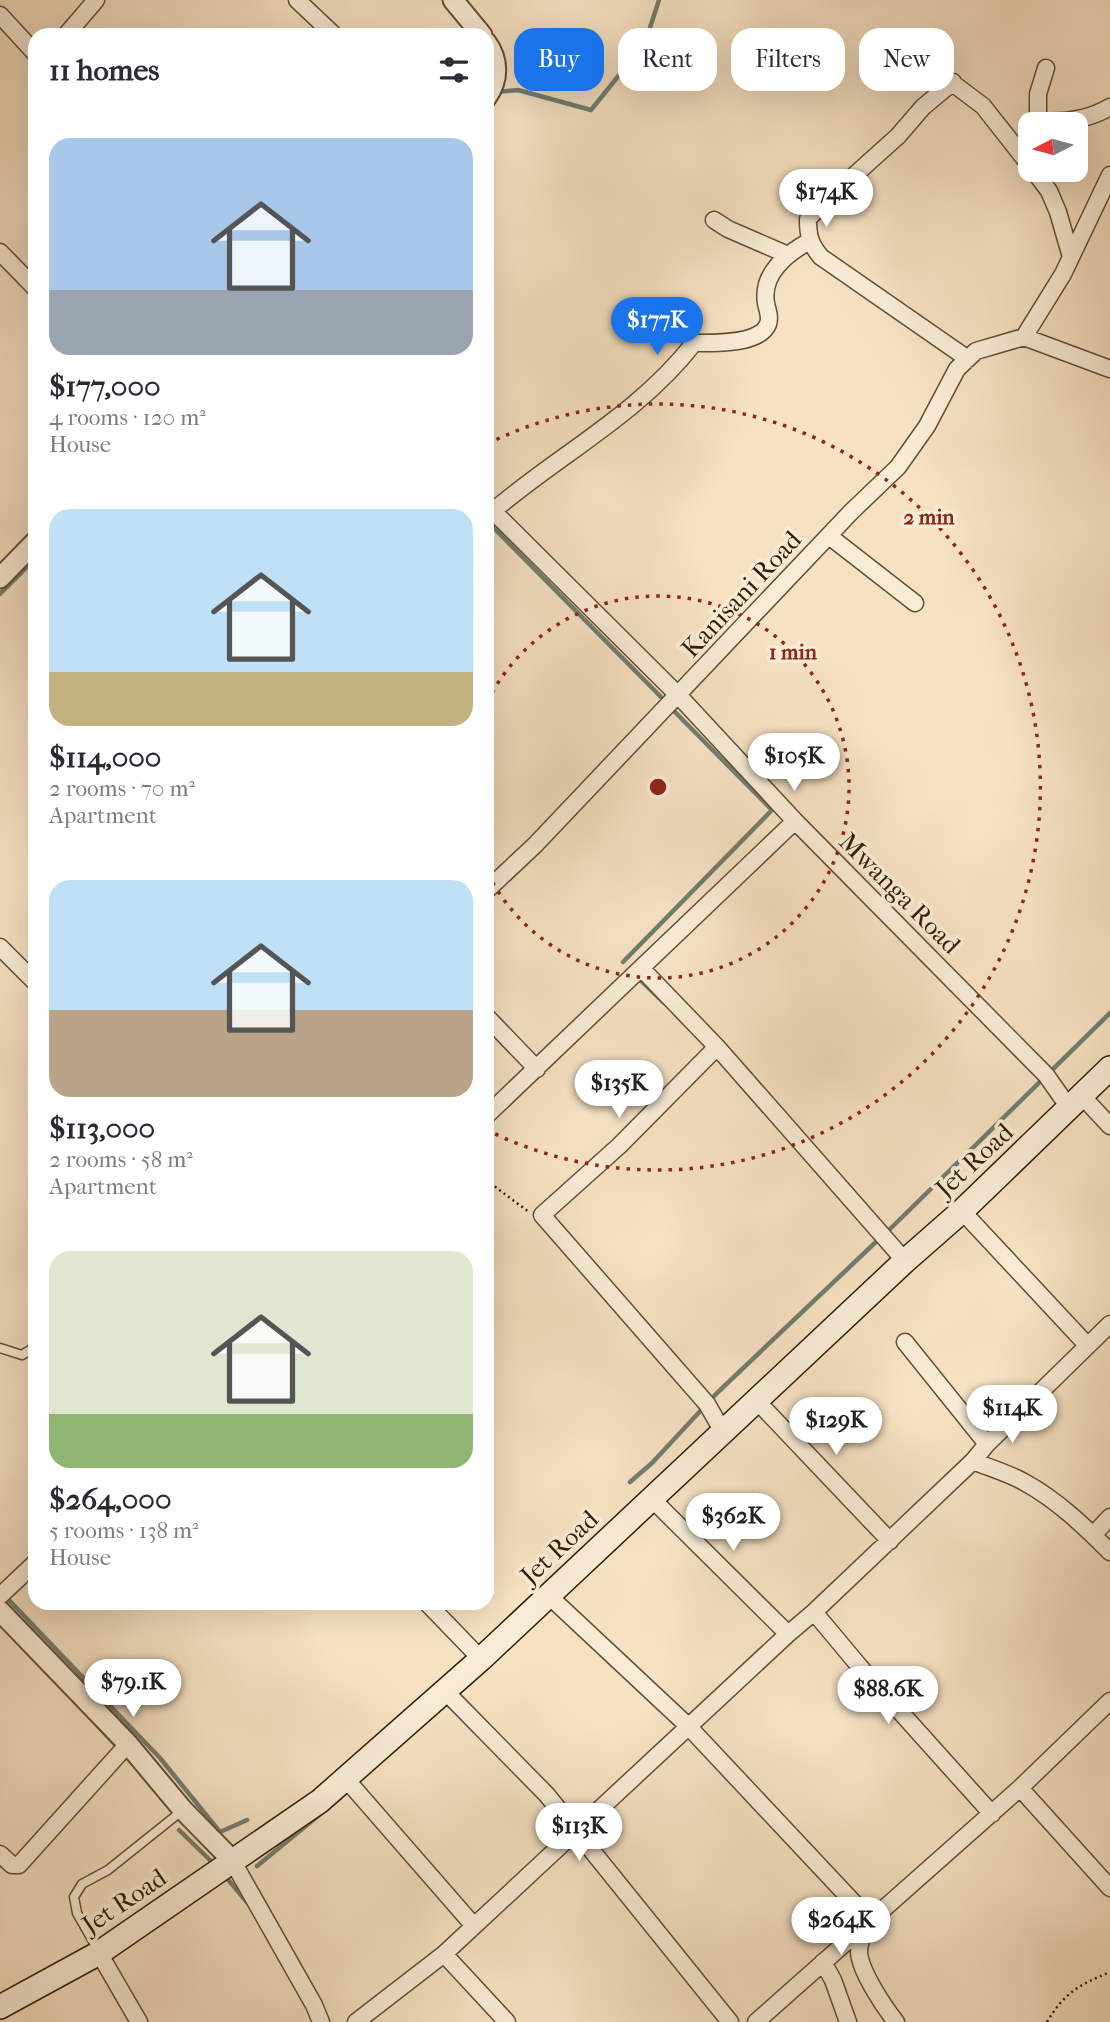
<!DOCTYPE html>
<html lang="en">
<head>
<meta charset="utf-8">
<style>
	body { margin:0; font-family:"IM FELL French Canon",serif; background:#f7f7f7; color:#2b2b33; height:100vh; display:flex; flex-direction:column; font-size:26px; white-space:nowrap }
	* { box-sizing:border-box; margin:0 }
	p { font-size:23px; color:#7c7c81 }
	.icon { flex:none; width:38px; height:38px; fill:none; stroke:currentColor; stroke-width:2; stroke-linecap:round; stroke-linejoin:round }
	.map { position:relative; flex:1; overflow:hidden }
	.side { position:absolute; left:28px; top:28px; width:466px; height:1582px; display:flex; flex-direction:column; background:#fff; border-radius:21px; box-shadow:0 7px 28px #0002 }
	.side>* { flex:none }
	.banner { position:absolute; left:514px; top:28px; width:490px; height:63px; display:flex; gap:14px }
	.needle { width:46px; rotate:264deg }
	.buttons { position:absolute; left:1018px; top:112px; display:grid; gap:14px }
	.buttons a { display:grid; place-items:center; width:70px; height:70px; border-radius:14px; background:#fff; box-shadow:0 7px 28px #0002; font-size:35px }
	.price { position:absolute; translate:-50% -60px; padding:0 16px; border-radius:24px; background:#fff; color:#222; font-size:23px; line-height:46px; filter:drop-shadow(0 2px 4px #0008) }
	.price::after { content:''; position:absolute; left:50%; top:42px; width:21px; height:16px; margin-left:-10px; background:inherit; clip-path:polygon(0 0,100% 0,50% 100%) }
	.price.active { background:#1a73e8; color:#fff }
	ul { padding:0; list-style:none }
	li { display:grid; align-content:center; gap:14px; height:371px; padding:0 21px }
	li span { display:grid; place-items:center; height:217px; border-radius:21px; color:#555 }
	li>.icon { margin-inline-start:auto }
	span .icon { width:126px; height:126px; fill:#fffc; stroke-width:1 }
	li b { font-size:30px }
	h2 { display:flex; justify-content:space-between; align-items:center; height:84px; padding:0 21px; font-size:30px }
	.tag { padding:0 24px; border-radius:21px; background:#fff; box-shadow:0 7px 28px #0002; font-size:24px; line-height:63px }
	.tag.active { background:#1a73e8; color:#fff }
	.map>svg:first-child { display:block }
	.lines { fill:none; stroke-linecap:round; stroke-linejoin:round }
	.stream { stroke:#717d70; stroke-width:4.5 }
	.service-casing { stroke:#624f34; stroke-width:11 }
	.minor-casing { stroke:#624f34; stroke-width:19 }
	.tertiary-casing { stroke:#624f34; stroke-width:23 }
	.secondary-casing { stroke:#301e05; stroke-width:26 }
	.path { stroke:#301e05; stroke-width:2.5; stroke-dasharray:2 3.5; stroke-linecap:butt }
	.service { stroke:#f9ecd7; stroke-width:8 }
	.minor { stroke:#f9ecd7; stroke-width:16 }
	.tertiary { stroke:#f9ecd7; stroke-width:19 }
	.secondary { stroke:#f9ecd7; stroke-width:23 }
	.ring { fill:none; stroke:#8f2418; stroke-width:3.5; stroke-dasharray:3.5 7 }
	.labels { text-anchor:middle; stroke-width:7; stroke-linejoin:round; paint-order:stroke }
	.street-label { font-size:26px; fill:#301e05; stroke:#f9ecd7 }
	.centre { fill:#8f2418; stroke:#f9ecd7; stroke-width:3.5 }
	.ring-label { font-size:21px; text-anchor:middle; font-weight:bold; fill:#8f2418; stroke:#f9ecd7; stroke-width:7; stroke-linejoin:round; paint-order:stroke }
</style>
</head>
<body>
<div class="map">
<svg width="1110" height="2022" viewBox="0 0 1110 2022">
	<rect width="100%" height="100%" fill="#f6e1c2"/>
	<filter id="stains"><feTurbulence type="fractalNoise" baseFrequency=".00286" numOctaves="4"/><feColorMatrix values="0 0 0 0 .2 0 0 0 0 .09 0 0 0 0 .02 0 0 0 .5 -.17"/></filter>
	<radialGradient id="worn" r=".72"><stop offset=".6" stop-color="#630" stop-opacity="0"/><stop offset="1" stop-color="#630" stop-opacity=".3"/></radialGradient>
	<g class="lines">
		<path class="stream" d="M497,92L518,90L591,110L645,43L659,0
			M486,520L665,701
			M0,594L35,559
			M623,962L772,810L671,708
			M636,976L663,1002
			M886,1233L1110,1013
			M630,1482L652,1463L717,1393L879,1239
			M8,1599L160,1758L220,1832L247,1820
			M100,1728L132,1763
			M179,1830L215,1865
			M257,1866L340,1798
			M225,1876L251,1907"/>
		<g class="service-casing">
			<path id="service" d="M0,1348L22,1355L35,1347
				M98,1950L77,1913L74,1897L82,1884L108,1870L183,1810"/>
		</g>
		<g class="minor-casing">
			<path id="minor" d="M297,0L334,35
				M0,15L35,53
				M66,35L96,0
				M935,70L983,106L1031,167
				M953,82L923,107L898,136L819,207L808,219C808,236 810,244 821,257L968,359
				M1038,121C1063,123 1088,120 1110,107
				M1038,124V94L1046,68
				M1033,170L1049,191L1058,212L1071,257
				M714,220L728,229L788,255
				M0,252L35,288
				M1024,337L1110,369
				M486,504L679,696L795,821L1046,1075L1070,1109
				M493,511C560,454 639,414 694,343C713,343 760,345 768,324C771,316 767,310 766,303C761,274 787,253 810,241
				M829,536L915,603
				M486,891L535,845L852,511L898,467L927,426L957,369L976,351L1024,337L1063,274L1110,175
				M0,947L35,982
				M641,968L717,1047L905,1261
				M486,1016L537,1069
				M717,1047L619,1146L542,1215L707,1404L723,1432
				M1082,1096L1110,1126
				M486,1116L795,821
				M962,1211L1087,1345
				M905,1342L987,1444
				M756,1400L890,1541
				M973,1461C990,1468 1008,1473 1024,1482C1057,1500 1084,1526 1110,1552
				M651,1498L788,1634
				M1093,1535L1110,1517
				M548,1595L688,1726L870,1920C865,1929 859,1941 859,1952C860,1971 884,2007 896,2022
				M0,1596L35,1563
				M427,1603L481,1659
				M814,1612L860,1667L992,1814
				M445,1691L547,1795L730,2022
				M341,1783L352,1786L474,1926
				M1020,1788L1110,1888
				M0,1854L12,1865H19L128,1744
				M232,1860L314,2005L321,2022
				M99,1953L139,2022
				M444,1954L507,2022
				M823,1962L833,1980L848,2022
				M356,2022L444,1954L788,1634L814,1612L973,1461L987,1444L1110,1324
				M756,2022L1020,1788L1110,1701"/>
		</g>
		<g class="tertiary-casing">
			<path id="tertiary" d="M453,0L482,35
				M486,42C499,60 499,80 486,98
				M0,578L35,542
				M0,1611L128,1744L183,1810L232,1860"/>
		</g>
		<g class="secondary-casing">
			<path id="secondary" d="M0,2007L99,1953L320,1801L481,1659L905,1261L962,1211L1110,1068"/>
		</g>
		<path class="path" d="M486,1180L529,1212
			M1047,2022C1065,1992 1079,1985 1110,1972"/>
		<use href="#service" class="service"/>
		<use href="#minor" class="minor"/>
		<use href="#tertiary" class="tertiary"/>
		<use href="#secondary" class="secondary"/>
	</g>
	<g class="ring">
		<path d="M487 702A191 191 0 1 1 487 872"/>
		<path d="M487 444A383 383 0 1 1 487 1130"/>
	</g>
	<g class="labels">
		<g class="street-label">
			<text transform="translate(741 594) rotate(-47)" y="9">Kanisani Road</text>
			<text transform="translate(900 893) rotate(45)" y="9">Mwanga Road</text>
			<text transform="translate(974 1160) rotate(-43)" y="9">Jet Road</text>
			<text transform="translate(559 1547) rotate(-43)" y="9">Jet Road</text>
			<text transform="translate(124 1901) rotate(-34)" y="9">Jet Road</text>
		</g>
	</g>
	<circle cx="658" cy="787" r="10" class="centre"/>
	<g class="ring-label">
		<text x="929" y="524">2 min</text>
		<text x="793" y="659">1 min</text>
	</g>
	<rect width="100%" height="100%" filter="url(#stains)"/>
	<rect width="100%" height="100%" fill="url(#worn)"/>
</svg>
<div class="buttons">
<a><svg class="needle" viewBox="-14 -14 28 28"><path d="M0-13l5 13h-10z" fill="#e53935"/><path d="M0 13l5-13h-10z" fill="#7c7c81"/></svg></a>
</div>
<b class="price" style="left:826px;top:229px">$174K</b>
<b class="price active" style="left:657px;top:357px">$177K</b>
<b class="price" style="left:794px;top:793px">$105K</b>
<b class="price" style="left:619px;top:1120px">$135K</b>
<b class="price" style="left:1012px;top:1445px">$114K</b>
<b class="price" style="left:836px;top:1457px">$129K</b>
<b class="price" style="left:733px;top:1553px">$362K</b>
<b class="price" style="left:133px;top:1719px">$79.1K</b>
<b class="price" style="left:888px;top:1726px">$88.6K</b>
<b class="price" style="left:579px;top:1863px">$113K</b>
<b class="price" style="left:841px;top:1957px">$264K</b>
<div class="banner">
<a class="tag active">Buy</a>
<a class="tag">Rent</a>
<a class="tag">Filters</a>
<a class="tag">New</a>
</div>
<section class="side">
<h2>11 homes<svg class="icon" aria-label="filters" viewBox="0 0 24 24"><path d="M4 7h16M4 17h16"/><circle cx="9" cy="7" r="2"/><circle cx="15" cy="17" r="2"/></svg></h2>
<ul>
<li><span style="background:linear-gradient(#a9c7e8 70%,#9aa5b1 0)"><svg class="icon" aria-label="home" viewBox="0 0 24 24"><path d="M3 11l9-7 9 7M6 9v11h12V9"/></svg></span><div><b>$177,000</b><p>4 rooms · 120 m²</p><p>House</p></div></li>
<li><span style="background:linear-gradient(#bfe0f5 75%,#c2b280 0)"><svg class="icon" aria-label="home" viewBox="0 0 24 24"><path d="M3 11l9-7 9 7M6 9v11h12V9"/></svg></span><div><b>$114,000</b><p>2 rooms · 70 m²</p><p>Apartment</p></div></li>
<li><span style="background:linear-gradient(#bfe0f5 60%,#b9a48a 0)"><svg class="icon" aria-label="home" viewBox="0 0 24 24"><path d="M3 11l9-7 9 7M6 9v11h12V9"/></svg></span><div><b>$113,000</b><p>2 rooms · 58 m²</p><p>Apartment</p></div></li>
<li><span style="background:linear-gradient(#dfe7d0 75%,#8fb573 0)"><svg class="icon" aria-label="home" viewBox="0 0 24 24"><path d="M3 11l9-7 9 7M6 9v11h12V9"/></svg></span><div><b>$264,000</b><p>5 rooms · 138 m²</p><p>House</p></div></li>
</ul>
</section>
</div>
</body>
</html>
